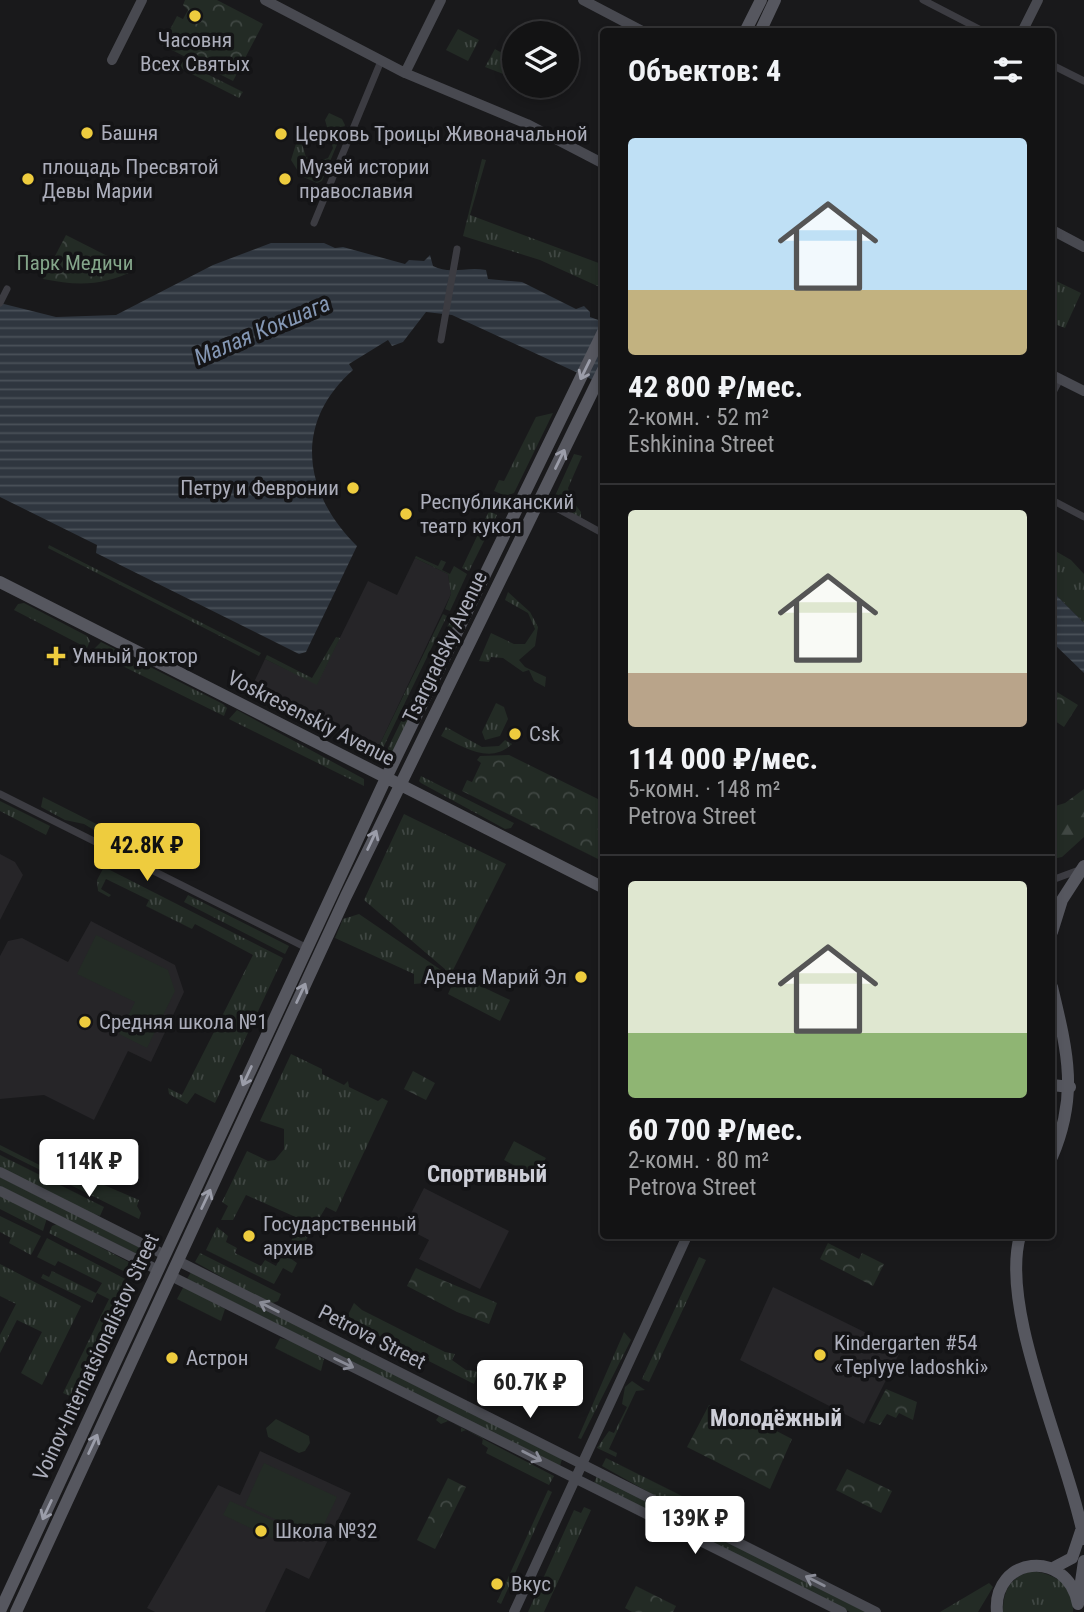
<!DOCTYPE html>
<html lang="ru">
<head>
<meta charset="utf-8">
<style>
	body { margin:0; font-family:"Roboto Condensed",sans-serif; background:#1c1c1d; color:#f1f3f6; height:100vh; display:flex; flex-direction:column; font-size:26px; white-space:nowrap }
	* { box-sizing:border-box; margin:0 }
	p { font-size:23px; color:#9d9ea0 }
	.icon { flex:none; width:38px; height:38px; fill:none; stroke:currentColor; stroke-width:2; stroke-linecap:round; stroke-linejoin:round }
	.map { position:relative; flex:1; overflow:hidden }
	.side { position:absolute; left:600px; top:28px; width:455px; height:1211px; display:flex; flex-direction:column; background:#131314; border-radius:7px; box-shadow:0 4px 10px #0003,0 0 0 2px #323234 }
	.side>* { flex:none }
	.buttons { position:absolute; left:502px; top:21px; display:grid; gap:14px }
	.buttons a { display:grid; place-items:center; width:77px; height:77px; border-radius:50%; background:#131314; box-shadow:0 4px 10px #0003,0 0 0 2px #323234; font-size:35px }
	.price { position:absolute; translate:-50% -60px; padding:0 16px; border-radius:7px; background:#fff; color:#222; font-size:23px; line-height:46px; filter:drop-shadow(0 2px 4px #0008) }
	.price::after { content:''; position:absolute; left:50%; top:42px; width:21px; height:16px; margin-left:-10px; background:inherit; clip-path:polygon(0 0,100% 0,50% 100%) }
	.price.selected { background:#eecc3e; color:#111 }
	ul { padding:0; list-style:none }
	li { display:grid; align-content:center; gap:14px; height:371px; padding:0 28px }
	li+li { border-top:2px solid #323234 }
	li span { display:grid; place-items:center; height:217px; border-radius:7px; color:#555 }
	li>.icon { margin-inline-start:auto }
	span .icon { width:126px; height:126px; fill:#fffc; stroke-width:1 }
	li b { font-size:30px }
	h2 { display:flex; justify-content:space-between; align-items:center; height:84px; padding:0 28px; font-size:30px }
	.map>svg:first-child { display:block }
	.built { fill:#262528 }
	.grass { fill:url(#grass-tufts) }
	.forest { fill:url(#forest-firs) }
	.park { fill:url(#park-crowns) }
	.pitch { fill:#232b25 }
	.water { fill:url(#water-rules) }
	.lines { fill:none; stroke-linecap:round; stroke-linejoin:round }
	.street { stroke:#3c3c42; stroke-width:7 }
	.secondary { stroke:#484950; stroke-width:10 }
	.primary { stroke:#56575f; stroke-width:12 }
	.oneway { stroke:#9b9da9 }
	.oneway2 { stroke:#898b96 }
	.poi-dot { fill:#eecc3e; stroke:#141416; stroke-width:2.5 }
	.labels { text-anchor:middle; stroke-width:7; stroke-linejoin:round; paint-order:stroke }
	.poi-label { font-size:21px; fill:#acaebb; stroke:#141416; text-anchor:start }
	.park-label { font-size:21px; fill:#84a58a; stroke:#141416 }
	.street-label { font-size:21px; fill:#acaebb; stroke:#141416 }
	.water-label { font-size:23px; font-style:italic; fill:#8497b4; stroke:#141416 }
	.neighbourhood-label { font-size:23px; font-weight:bold; fill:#cdced7; stroke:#141416 }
</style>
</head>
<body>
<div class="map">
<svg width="1084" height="1612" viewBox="0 0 1084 1612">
	<defs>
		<pattern id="grass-tufts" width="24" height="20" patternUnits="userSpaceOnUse" patternTransform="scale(1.75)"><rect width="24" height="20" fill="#232b25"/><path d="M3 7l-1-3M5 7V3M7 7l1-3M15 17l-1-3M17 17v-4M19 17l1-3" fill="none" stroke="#404743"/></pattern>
		<pattern id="forest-firs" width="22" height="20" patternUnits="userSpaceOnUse" patternTransform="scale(1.75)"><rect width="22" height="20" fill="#232b25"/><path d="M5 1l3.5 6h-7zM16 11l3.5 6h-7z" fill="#404743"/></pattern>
		<pattern id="park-crowns" width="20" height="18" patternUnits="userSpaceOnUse" patternTransform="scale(1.75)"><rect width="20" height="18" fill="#232b25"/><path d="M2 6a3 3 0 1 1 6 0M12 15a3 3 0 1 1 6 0" fill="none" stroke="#404743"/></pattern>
		<pattern id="water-rules" width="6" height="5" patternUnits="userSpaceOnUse" patternTransform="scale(1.75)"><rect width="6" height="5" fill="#2f363f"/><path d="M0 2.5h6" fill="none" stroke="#4a5159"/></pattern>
	</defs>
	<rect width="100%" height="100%" fill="#19191b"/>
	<path class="built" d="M415,558L448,574L451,594L378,748L257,685L255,680L265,659L317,684L368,581L397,595Z
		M0,854L15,862L23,875L0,920Z
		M91,921L175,965L184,992L151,1062L128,1051L94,1120L44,1095L0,1099V956L8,941L22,938L68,962Z
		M424,1188L509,1231L480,1289L419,1259L429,1240L404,1227Z
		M773,1287L901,1350L864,1424L740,1360Z
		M260,1451L351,1493L309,1579L286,1568L265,1612H155L147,1608L218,1485L240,1495Z"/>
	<path class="grass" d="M458,29L479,40L468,61L446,50Z
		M495,49L514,60V78L485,67Z
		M177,59L243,92L239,98L174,65Z
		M329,113L342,119L345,125L322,181L317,183L301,176L291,160L299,134L306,157L317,162L328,158L333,148L325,120Z
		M482,159L486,160L470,215L604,265V289L540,260L463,236Z
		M1052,279L1081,293L1065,328L1052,323Z
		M553,413L514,493L506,496L494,491L499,480L504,481L536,417Z
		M574,454L582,456L568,488L571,499L581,512V518L561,507L554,498Z
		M489,511L497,515L469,571L462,568Z
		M49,545L261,653L259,656L48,548Z
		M1052,549L1071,560L1084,574V623L1052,591Z
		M416,556L438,566L441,560L446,562L442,570L450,574L454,566L467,574L450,611L445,609L451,594L448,574L415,558Z
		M508,592L530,612L538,627L535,646L519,660L525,667L546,677L545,687L534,681L529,670L523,672L503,658L491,657L489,662L479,661L491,633L514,644H525L535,629L528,613L505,600Z
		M24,603L87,636L90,641L87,648L14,610L18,604Z
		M443,614L447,616L382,750L378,748Z
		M451,619L455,625L391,755L386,752Z
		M336,637L340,638L317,685L265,659L267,655L312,678Z
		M101,642L223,704L227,708L224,716L92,651Z
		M246,685L324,724L321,730L246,696L243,691Z
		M496,703L504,707L508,719L500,736L485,740L482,732Z
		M237,710L364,779V786L229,719Z
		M446,727L482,747L499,746L505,740L512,744C491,765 463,747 441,736Z
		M421,776L514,823L511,828L505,829L421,783L419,781Z
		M43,797L140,846L137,853H132L84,824L65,820L41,807Z
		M0,801L50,826L46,835L0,811Z
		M404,814L506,864L452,972L446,970L364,900Z
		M104,867L283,958L215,1103L195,1093L187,1104L169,1094L168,1088L182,1095L253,955L195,924L192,929L146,906L149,900L106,879L101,889L111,895L109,897L98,891L97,880Z
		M188,895L289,946L285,954L184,902Z
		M359,914L441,970L436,982L414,984V974L335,938L343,919Z
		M462,972L468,980L510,1000L500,1021L448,994L457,974Z
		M291,1054L322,1069V1074L344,1085L348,1081L349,1087L378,1101L382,1098L388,1101L336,1212L326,1207L300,1250L290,1244L300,1219L246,1195L233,1220H221L228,1206L222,1202L247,1151L268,1161L275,1160L284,1149V1129L260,1121Z
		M0,1145L85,1188L95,1167L106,1173L104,1185L139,1200L137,1206L141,1213L139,1219L0,1150Z
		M0,1155L104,1207L100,1216L87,1212L0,1169Z
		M0,1177L144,1249L141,1256L0,1186Z
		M0,1195L47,1218L43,1231L0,1209Z
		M0,1216L41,1236L31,1255L9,1243L11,1238L0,1232Z
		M57,1224L138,1267L133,1276L49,1233L52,1226Z
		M217,1227L228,1236L226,1242L237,1248L235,1253L261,1266L265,1260L276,1266L283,1253L297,1263L292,1273L283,1268L274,1284L206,1250Z
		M47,1238L129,1281L74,1398L63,1393L109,1299L97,1293L92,1303L41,1278L43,1274L49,1277L52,1271L96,1293L102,1283L58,1261L55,1266L37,1257Z
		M200,1253L281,1294L278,1301L270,1304L195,1262Z
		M699,1257L706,1260L649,1382L642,1379Z
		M0,1264L81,1306L42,1385L21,1373L42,1332L17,1320L0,1353V1335L16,1304L0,1296Z
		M191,1272L562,1459L560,1466L187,1279Z
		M184,1286L225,1309L221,1321L177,1299Z
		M354,1303L362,1310L445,1352L455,1354L452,1360L466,1370L479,1371L474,1384L346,1319Z
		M624,1332L631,1340L581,1439L578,1438Z
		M280,1338L295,1342L324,1359L321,1371L275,1348Z
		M632,1381L645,1390L636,1391L609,1449L617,1453L616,1457L597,1448L609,1431L614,1433L627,1407L622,1404L625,1387Z
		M439,1416L554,1476L549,1485L486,1453L488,1448L482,1444L483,1438L466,1430L461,1432V1427L448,1421L441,1424L436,1420Z
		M606,1458L698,1504L693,1513L673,1506L602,1466Z
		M597,1476L868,1612H850L594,1483Z
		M548,1490L552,1492L501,1604L497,1602Z
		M584,1507L591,1510L544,1612H528L574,1510L581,1513Z
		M1032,1571C1055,1574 1076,1585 1073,1612H1003C1003,1590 1010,1577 1032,1571Z
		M989,1583L993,1587L978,1612H940Z"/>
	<path class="forest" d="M1084,789V837L1062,857L1052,859V807L1065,803Z"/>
	<path class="park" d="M185,0H217L263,24L233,81L162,45L177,16L183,19L188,10L183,5Z
		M66,235L135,270C103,286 78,286 43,279Z
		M1052,689L1078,705L1064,727L1052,719Z
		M509,755L604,802V862L462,791L467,780L472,782L481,763L477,760L480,756Z
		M413,1071L435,1083L426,1100L404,1089Z
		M828,1243L859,1259L862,1253L884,1264L873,1286L820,1259Z
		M416,1268C444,1282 469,1290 497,1303L489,1324L457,1312L407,1286Z
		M886,1389L917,1402L913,1420L899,1413L896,1418L887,1414L880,1425L869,1421Z
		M709,1405L740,1420L744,1414L792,1439L770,1489L687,1447Z
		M847,1469L892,1491L881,1513L836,1490Z
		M448,1478L466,1487L435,1549L417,1540Z
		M636,1586L676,1606L673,1612H632L625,1608Z"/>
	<path class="pitch" d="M96,935L168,970L175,991L147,1048L119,1034L135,1002L77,974Z
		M514,1141L546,1158L536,1177L504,1160Z
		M276,1419L309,1436L310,1443L305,1451L299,1453L268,1437L266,1428Z
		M264,1463L337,1497L317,1539L245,1505Z
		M230,1501L287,1527L280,1542L223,1515Z"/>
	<path class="water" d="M271,243H324L335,248L343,247L405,264L409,260L424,261L430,255L433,266C450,275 467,266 486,270L488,279L522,282L576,309L584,306L590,312V317L604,322V385L452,315L426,312L403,342L392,346L388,340L349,364L353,370C292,424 304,494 357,546L306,652L299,654L96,553L97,545L0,497V303L56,317L116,315L213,265Z
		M1052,591L1084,623V673L1052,642Z"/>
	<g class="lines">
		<path class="street" d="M923,0L985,32
			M1052,65L1084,81
			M314,223L381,61
			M0,303L7,289
			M441,340L457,249
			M1052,394L1060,379
			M540,499L604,534
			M1052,500L1084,517
			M0,794L307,948
			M1052,880L1079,870"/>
		<path class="secondary" d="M265,0L405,73L527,124L604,164
			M583,0L644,32
			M1022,32L1038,0
			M112,60L142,0
			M405,73L441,0
			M1052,230L1084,247
			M1052,375L1084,391
			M0,1172L165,1255
			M0,1191L158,1270
			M178,1261L876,1612
			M171,1276L842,1612
			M514,1612L687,1236"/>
		<path class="primary" d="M745,32L761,0
			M760,32L775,0
			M0,582L604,888
			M1052,932L1062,900L1084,866
			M1052,987C1067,1050 1079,1094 1052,1157
			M1052,1085L1070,1087
			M1020,1236C999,1311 1069,1457 1084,1539
			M1053,1568L1072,1558L1082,1528
			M1078,1602L1084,1561
			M0,1611L386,778L604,330
			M16,1612L346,896L604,368
			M997,1612C992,1557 1067,1547 1078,1604"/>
	</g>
	<defs><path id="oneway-shaft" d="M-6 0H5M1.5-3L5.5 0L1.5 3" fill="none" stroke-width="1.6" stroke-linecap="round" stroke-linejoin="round" transform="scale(1.75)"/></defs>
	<g class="oneway">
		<use href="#oneway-shaft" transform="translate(585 370) rotate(116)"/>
		<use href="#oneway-shaft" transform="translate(560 459) rotate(-64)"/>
		<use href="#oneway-shaft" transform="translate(372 840) rotate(-65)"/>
		<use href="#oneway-shaft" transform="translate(301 993) rotate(-65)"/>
		<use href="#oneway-shaft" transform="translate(247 1076) rotate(115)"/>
		<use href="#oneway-shaft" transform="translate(206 1199) rotate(-65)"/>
		<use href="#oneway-shaft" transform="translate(93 1444) rotate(-65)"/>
		<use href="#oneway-shaft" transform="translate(47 1510) rotate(115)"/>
	</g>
	<g class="oneway2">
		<use href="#oneway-shaft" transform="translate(269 1307) rotate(-153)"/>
		<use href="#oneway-shaft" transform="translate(344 1363) rotate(26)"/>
		<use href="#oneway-shaft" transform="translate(532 1456) rotate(27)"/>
		<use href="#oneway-shaft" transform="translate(815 1581) rotate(-153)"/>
	</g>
	<g class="poi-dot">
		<circle cx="195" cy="16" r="7"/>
		<circle cx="87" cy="133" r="7"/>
		<circle cx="281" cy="134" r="7"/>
		<circle cx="28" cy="179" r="7"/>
		<circle cx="285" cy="179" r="7"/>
		<circle cx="353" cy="488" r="7"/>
		<circle cx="406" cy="514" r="7"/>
		<path d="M52.5 645.5h7v7h7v7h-7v7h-7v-7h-7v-7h7z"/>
		<circle cx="515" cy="734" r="7"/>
		<circle cx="581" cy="977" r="7"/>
		<circle cx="85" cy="1022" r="7"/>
		<circle cx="249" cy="1236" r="7"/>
		<circle cx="820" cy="1355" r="7"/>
		<circle cx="172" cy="1358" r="7"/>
		<circle cx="261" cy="1531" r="7"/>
		<circle cx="497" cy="1584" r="7"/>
	</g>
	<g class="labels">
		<g class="poi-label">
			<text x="195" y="47" text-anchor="middle">Часовня<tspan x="195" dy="24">Всех Святых</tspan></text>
			<text x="101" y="140">Башня</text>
			<text x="295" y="141">Церковь Троицы Живоначальной</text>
			<text x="42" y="174">площадь Пресвятой<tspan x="42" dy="24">Девы Марии</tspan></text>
			<text x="299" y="174">Музей истории<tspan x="299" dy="24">православия</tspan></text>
			<text x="339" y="495" text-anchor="end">Петру и Февронии</text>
			<text x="420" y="509">Республиканский<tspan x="420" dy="24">театр кукол</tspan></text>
			<text x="72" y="663">Умный доктор</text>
			<text x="529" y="741">Csk</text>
			<text x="567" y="984" text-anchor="end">Арена Марий Эл</text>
			<text x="99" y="1029">Средняя школа №1</text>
			<text x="263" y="1231">Государственный<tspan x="263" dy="24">архив</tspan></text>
			<text x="834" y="1350">Kindergarten #54<tspan x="834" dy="24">«Teplyye ladoshki»</tspan></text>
			<text x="186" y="1365">Астрон</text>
			<text x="275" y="1538">Школа №32</text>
			<text x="511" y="1591">Вкус</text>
		</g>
		<g class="park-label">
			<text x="75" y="270">Парк Медичи</text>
		</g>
		<g class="street-label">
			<text transform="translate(445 647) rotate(-64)" y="7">Tsargradsky Avenue</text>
			<text transform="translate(311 718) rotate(27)" y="7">Voskresenskiy Avenue</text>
			<text transform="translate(372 1337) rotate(27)" y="7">Petrova Street</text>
			<text transform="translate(96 1357) rotate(-65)" y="7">Voinov-Internatsionalistov Street</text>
		</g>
		<g class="water-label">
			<text transform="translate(262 330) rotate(-23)" y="8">Малая Кокшага</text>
		</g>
		<g class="neighbourhood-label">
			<text x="487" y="1182">Спортивный</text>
			<text x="776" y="1426">Молодёжный</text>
		</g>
	</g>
</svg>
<div class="buttons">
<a><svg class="icon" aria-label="layers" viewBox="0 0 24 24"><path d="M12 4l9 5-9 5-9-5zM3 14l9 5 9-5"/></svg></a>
</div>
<b class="price selected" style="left:147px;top:883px">42.8K ₽</b>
<b class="price" style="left:89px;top:1199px">114K ₽</b>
<b class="price" style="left:530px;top:1420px">60.7K ₽</b>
<b class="price" style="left:695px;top:1556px">139K ₽</b>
<section class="side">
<h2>Объектов: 4<svg class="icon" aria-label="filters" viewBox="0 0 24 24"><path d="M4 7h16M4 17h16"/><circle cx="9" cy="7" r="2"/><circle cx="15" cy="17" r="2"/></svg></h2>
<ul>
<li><span style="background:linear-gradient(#bfe0f5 70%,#c2b280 0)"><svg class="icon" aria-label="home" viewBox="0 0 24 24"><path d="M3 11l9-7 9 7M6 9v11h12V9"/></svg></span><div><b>42 800 ₽/мес.</b><p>2-комн. · 52 m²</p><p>Eshkinina Street</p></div></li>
<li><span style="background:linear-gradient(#dfe7d0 75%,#b9a48a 0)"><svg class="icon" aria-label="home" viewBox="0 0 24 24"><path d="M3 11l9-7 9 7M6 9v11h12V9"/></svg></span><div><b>114 000 ₽/мес.</b><p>5-комн. · 148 m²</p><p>Petrova Street</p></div></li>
<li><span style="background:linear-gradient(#dfe7d0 70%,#8fb573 0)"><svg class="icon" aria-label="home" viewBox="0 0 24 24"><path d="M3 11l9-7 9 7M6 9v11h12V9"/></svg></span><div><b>60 700 ₽/мес.</b><p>2-комн. · 80 m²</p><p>Petrova Street</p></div></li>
</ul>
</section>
</div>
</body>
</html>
